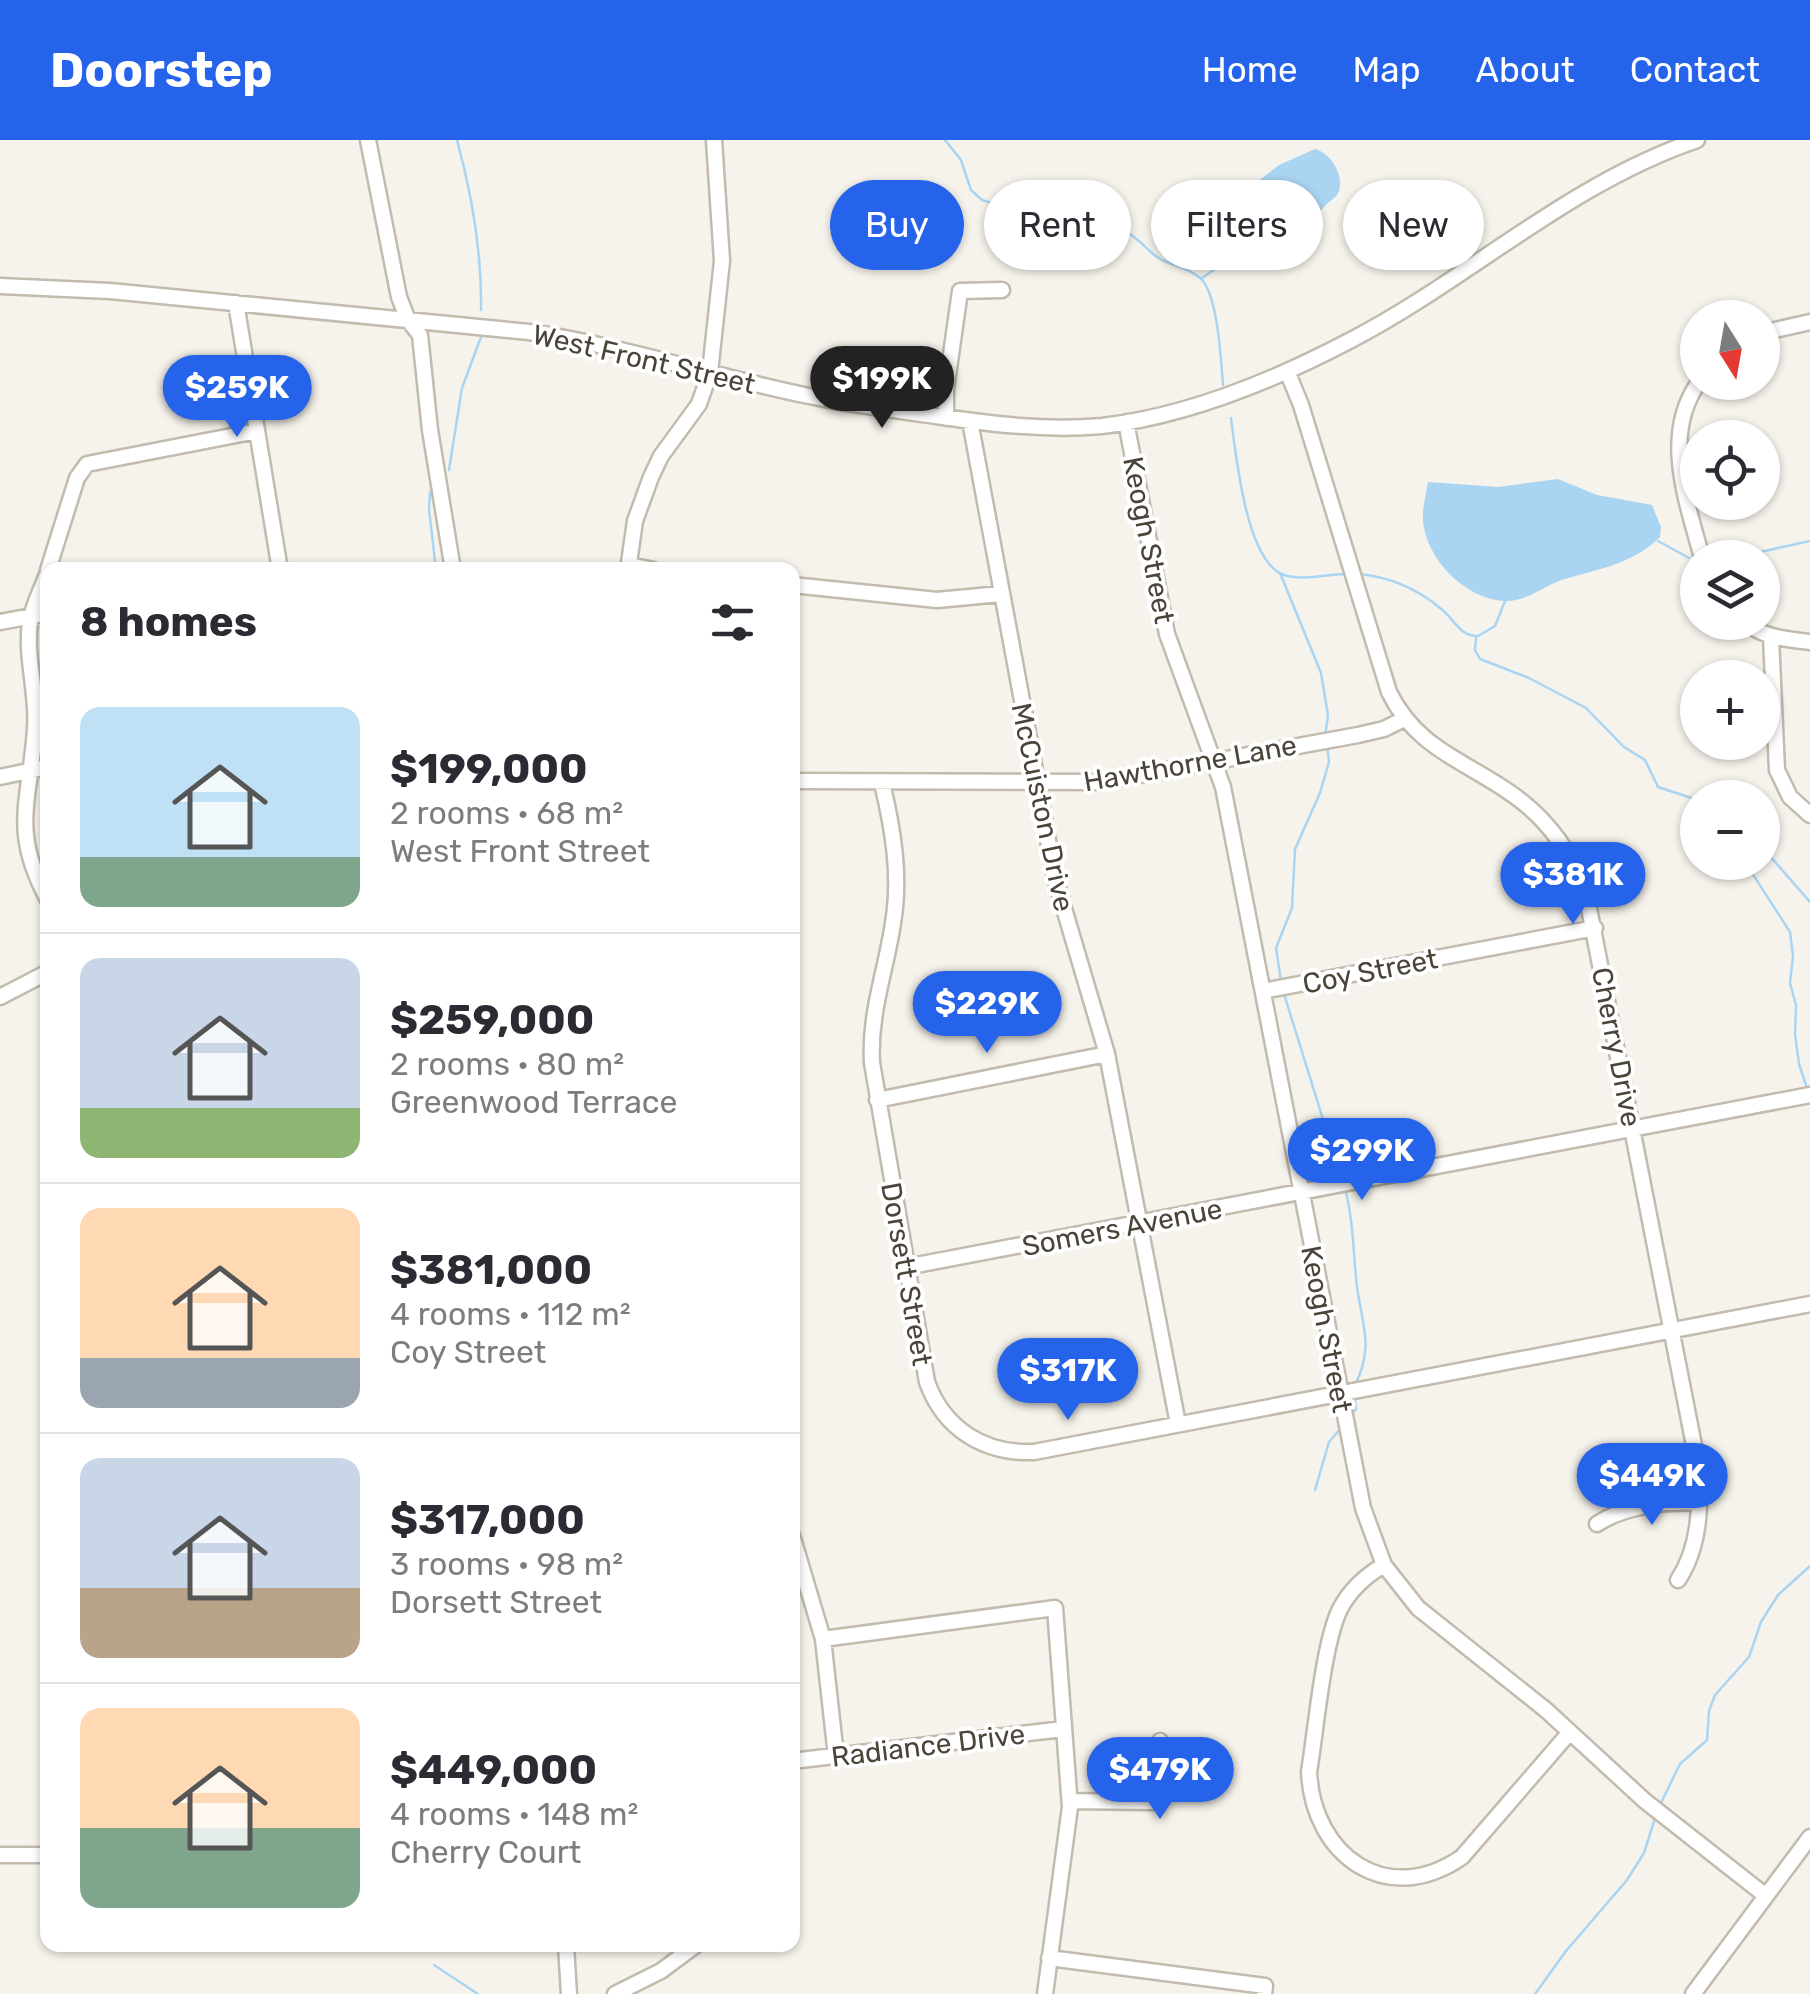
<!DOCTYPE html>
<html lang="en">
<head>
<meta charset="utf-8">
<style>
	body { margin:0; font-family:Rubik,sans-serif; background:#f2f2f3; color:#2b2b33; height:100vh; display:flex; flex-direction:column; font-size:38px; white-space:nowrap }
	* { box-sizing:border-box; margin:0 }
	p { font-size:32px; color:#7c7c81 }
	.icon { flex:none; width:55px; height:55px; fill:none; stroke:currentColor; stroke-width:2; stroke-linecap:round; stroke-linejoin:round }
	.map { position:relative; flex:1; overflow:hidden }
	.panel { position:absolute; left:40px; top:422px; width:760px; height:1390px; display:flex; flex-direction:column; background:#fff; border-radius:20px; box-shadow:0 2px 8px #0004 }
	.panel>* { flex:none }
	.guide { position:absolute; left:830px; top:40px; width:830px; height:90px; display:flex; gap:20px }
	.needle { width:65px; rotate:169deg }
	.tools { position:absolute; left:1680px; top:160px; display:grid; gap:20px }
	.tools a { display:grid; place-items:center; width:100px; height:100px; border-radius:50%; background:#fff; box-shadow:0 2px 8px #0004; font-size:50px }
	.price { position:absolute; translate:-50% -85px; padding:0 22px; border-radius:35px; background:#2563eb; color:#fff; font-size:32px; line-height:65px; filter:drop-shadow(0 2px 5px #0008) }
	.price::after { content:''; position:absolute; left:50%; top:60px; width:30px; height:22px; margin-left:-15px; background:inherit; clip-path:polygon(0 0,100% 0,50% 100%) }
	.price.selected { background:#222; color:#fff }
	ul { padding:0; list-style:none }
	li { display:flex; align-items:center; gap:30px; height:250px; padding:0 40px }
	li+li { border-top:2px solid #e1e1e2 }
	li span { display:grid; place-items:center; flex:none; width:280px; height:200px; border-radius:20px; color:#555 }
	li>.icon { margin-inline-start:auto }
	span .icon { width:120px; height:120px; fill:#fffc; stroke-width:1 }
	li b { font-size:42px }
	h2 { display:flex; justify-content:space-between; align-items:center; height:120px; padding:0 40px; font-size:42px }
	.pill { padding:0 35px; border-radius:45px; background:#fff; box-shadow:0 2px 8px #0004; font-size:35px; line-height:90px }
	.pill.selected { background:#2563eb; color:#fff }
	header { display:flex; align-items:center; gap:60px; box-sizing:border-box; height:140px; padding:0 50px; background:#2563eb; color:#fff }
	header strong { font-size:48px }
	nav { display:flex; gap:55px; margin-inline-start:auto; font-size:35px }
	.map>svg:first-child { display:block }
	.water { fill:#a9d4f2 }
	.lines { fill:none; stroke-linecap:round; stroke-linejoin:round }
	.stream { stroke:#a9d4f2; stroke-width:2.5 }
	.minor-casing { stroke:#c2bbae; stroke-width:19 }
	.minor { stroke:#fff; stroke-width:14 }
	.labels { text-anchor:middle; stroke-width:8; stroke-linejoin:round; paint-order:stroke }
	.street-label { font-size:28px; fill:#4b4439; stroke:#fff }
</style>
</head>
<body>
<header>
<strong>Doorstep</strong>
<nav><a>Home</a><a>Map</a><a>About</a><a>Contact</a></nav>
</header>
<div class="map">
<svg width="1810" height="1854" viewBox="0 0 1810 1854">
	<rect width="100%" height="100%" fill="#f6f3ec"/>
	<path class="water" d="M1315,9C1331,13 1347,38 1337,55C1334,59 1329,61 1325,66C1306,86 1315,91 1285,102L1275,99L1255,53L1257,42L1279,25Z
		M1558,339L1597,355L1652,365L1661,387L1660,397C1633,424 1598,429 1562,440C1543,446 1527,462 1505,461C1466,459 1427,421 1423,381C1422,368 1426,355 1428,342L1499,347Z"/>
	<g class="lines">
		<path class="stream" d="M457,0C472,55 482,113 481,170
			M945,0L961,20L971,50L982,60L1046,79L1069,93L1084,97L1098,85C1120,81 1137,99 1152,113C1165,126 1186,125 1200,138C1218,153 1221,221 1223,245
			M1202,138L1270,92
			M1231,278C1236,315 1246,422 1284,435C1302,441 1327,434 1346,434
			M449,330L462,248L481,197
			M430,352L429,369L436,430
			M1658,401L1689,418
			M1733,418L1810,401
			M1280,433L1321,533L1328,575L1325,597
			M1359,434C1391,437 1416,448 1440,468C1454,478 1459,496 1477,496
			M1478,496L1495,486L1505,461
			M1476,498L1475,510L1480,519L1529,538L1586,568L1624,607L1645,620L1658,647L1698,660
			M1762,707L1810,762
			M1745,722L1790,792L1793,816L1790,843L1796,865L1795,894L1799,924L1807,948
			M1281,841L1276,808L1292,768L1295,709L1320,653L1329,622L1327,605
			M1284,854L1341,1037
			M1345,1049C1353,1079 1353,1107 1356,1137C1359,1180 1377,1203 1354,1247
			M1352,1274L1356,1269L1355,1259
			M1315,1350L1329,1302L1341,1288
			M1661,1663L1680,1624L1707,1600L1709,1571L1715,1555L1749,1517L1761,1482L1778,1455L1810,1426
			M434,1825L478,1854
			M1535,1854L1566,1811L1627,1740L1644,1713L1656,1675"/>
		<g class="minor-casing">
			<path id="minor" d="M368,0L399,157L408,180L420,195L430,290L453,430
				M0,146L110,151L529,192C624,206 715,237 809,256C851,265 894,270 936,276C991,284 1046,291 1102,286C1188,276 1275,240 1351,200C1470,138 1568,44 1697,0
				M236,163L280,430
				M1762,193L1810,182
				M1287,231L1301,265L1389,552C1418,612 1471,622 1520,660C1551,684 1570,713 1585,748L1698,1326C1701,1365 1700,1407 1678,1440
				M1699,242C1661,295 1687,361 1702,418
				M946,278V250L960,151L1002,150
				M970,281L1055,738L1107,914L1178,1284
				M1126,282L1167,494L1223,647L1363,1368L1384,1425L1418,1468L1546,1570L1645,1661L1766,1756
				M629,425L654,430
				M48,430L77,338L87,324L257,291
				M628,430L635,381L651,337L661,316L699,264L710,232L722,121L714,0
				M48,432C43,446 31,470 30,482C25,518 38,554 35,589C30,662 10,690 48,760
				M792,445L937,460L1001,454
				M0,482L48,473
				M1745,482C1764,498 1786,499 1810,502
				M1771,497L1777,630L1790,657L1810,675
				M0,637L48,627
				M792,641L1101,642L1358,595L1384,589L1404,579
				M882,643C893,689 901,736 893,783C886,831 869,873 872,923L927,1242C944,1289 984,1314 1034,1312L1810,1164
				M1263,851L1595,788
				M0,857L48,832
				M877,960L1107,914
				M906,1127L1810,955
				M1597,1384C1624,1366 1666,1361 1698,1363
				M792,1395L823,1499L836,1616
				M1384,1425C1365,1436 1350,1450 1340,1469C1323,1504 1316,1590 1309,1632C1313,1716 1387,1769 1462,1717L1570,1592
				M823,1499L1055,1468L1070,1667L1045,1854
				M792,1621L1063,1589
				M1070,1661L1153,1662L1159,1656L1160,1601
				M0,1715H48
				M566,1805L569,1854
				M1049,1818L1265,1846L1264,1854
				M615,1854L661,1831L696,1805
				M1693,1854L1810,1697"/>
		</g>
		<use href="#minor" class="minor"/>
	</g>
	<g class="labels">
		<g class="street-label">
			<text transform="translate(644 219) rotate(13)" y="10">West Front Street</text>
			<text transform="translate(1149 400) rotate(79)" y="10">Keogh Street</text>
			<text transform="translate(1190 623) rotate(-10)" y="10">Hawthorne Lane</text>
			<text transform="translate(1043 667) rotate(78)" y="10">McCuiston Drive</text>
			<text transform="translate(1370 831) rotate(-11)" y="10">Coy Street</text>
			<text transform="translate(1617 907) rotate(79)" y="10">Cherry Drive</text>
			<text transform="translate(1122 1087) rotate(-11)" y="10">Somers Avenue</text>
			<text transform="translate(907 1134) rotate(80)" y="10">Dorsett Street</text>
			<text transform="translate(1327 1189) rotate(79)" y="10">Keogh Street</text>
			<text transform="translate(928 1605) rotate(-7)" y="10">Radiance Drive</text>
		</g>
	</g>
</svg>
<div class="tools">
<a><svg class="needle" viewBox="-14 -14 28 28"><path d="M0-13l5 13h-10z" fill="#e53935"/><path d="M0 13l5-13h-10z" fill="#7c7c81"/></svg></a>
<a><svg class="icon" aria-label="locate" viewBox="0 0 24 24"><circle cx="12" cy="12" r="6"/><path d="M12 2v4M12 18v4M2 12h4M18 12h4"/></svg></a>
<a><svg class="icon" aria-label="layers" viewBox="0 0 24 24"><path d="M12 4l9 5-9 5-9-5zM3 14l9 5 9-5"/></svg></a>
<a>+</a>
<a>−</a>
</div>
<b class="price selected" style="left:882px;top:291px">$199K</b>
<b class="price" style="left:237px;top:300px">$259K</b>
<b class="price" style="left:1573px;top:787px">$381K</b>
<b class="price" style="left:987px;top:916px">$229K</b>
<b class="price" style="left:1362px;top:1063px">$299K</b>
<b class="price" style="left:1068px;top:1283px">$317K</b>
<b class="price" style="left:1652px;top:1388px">$449K</b>
<b class="price" style="left:1160px;top:1682px">$479K</b>
<div class="guide">
<a class="pill selected">Buy</a>
<a class="pill">Rent</a>
<a class="pill">Filters</a>
<a class="pill">New</a>
</div>
<section class="panel">
<h2>8 homes<svg class="icon" aria-label="filters" viewBox="0 0 24 24"><path d="M4 7h16M4 17h16"/><circle cx="9" cy="7" r="2"/><circle cx="15" cy="17" r="2"/></svg></h2>
<ul>
<li><span style="background:linear-gradient(#bfe0f5 75%,#7fa58c 0)"><svg class="icon" aria-label="home" viewBox="0 0 24 24"><path d="M3 11l9-7 9 7M6 9v11h12V9"/></svg></span><div><b>$199,000</b><p>2 rooms · 68 m²</p><p>West Front Street</p></div></li>
<li><span style="background:linear-gradient(#c9d6e8 75%,#8fb573 0)"><svg class="icon" aria-label="home" viewBox="0 0 24 24"><path d="M3 11l9-7 9 7M6 9v11h12V9"/></svg></span><div><b>$259,000</b><p>2 rooms · 80 m²</p><p>Greenwood Terrace</p></div></li>
<li><span style="background:linear-gradient(#ffd9b3 75%,#9aa5b1 0)"><svg class="icon" aria-label="home" viewBox="0 0 24 24"><path d="M3 11l9-7 9 7M6 9v11h12V9"/></svg></span><div><b>$381,000</b><p>4 rooms · 112 m²</p><p>Coy Street</p></div></li>
<li><span style="background:linear-gradient(#c9d6e8 65%,#b9a48a 0)"><svg class="icon" aria-label="home" viewBox="0 0 24 24"><path d="M3 11l9-7 9 7M6 9v11h12V9"/></svg></span><div><b>$317,000</b><p>3 rooms · 98 m²</p><p>Dorsett Street</p></div></li>
<li><span style="background:linear-gradient(#ffd9b3 60%,#7fa58c 0)"><svg class="icon" aria-label="home" viewBox="0 0 24 24"><path d="M3 11l9-7 9 7M6 9v11h12V9"/></svg></span><div><b>$449,000</b><p>4 rooms · 148 m²</p><p>Cherry Court</p></div></li>
</ul>
</section>
</div>
</body>
</html>
